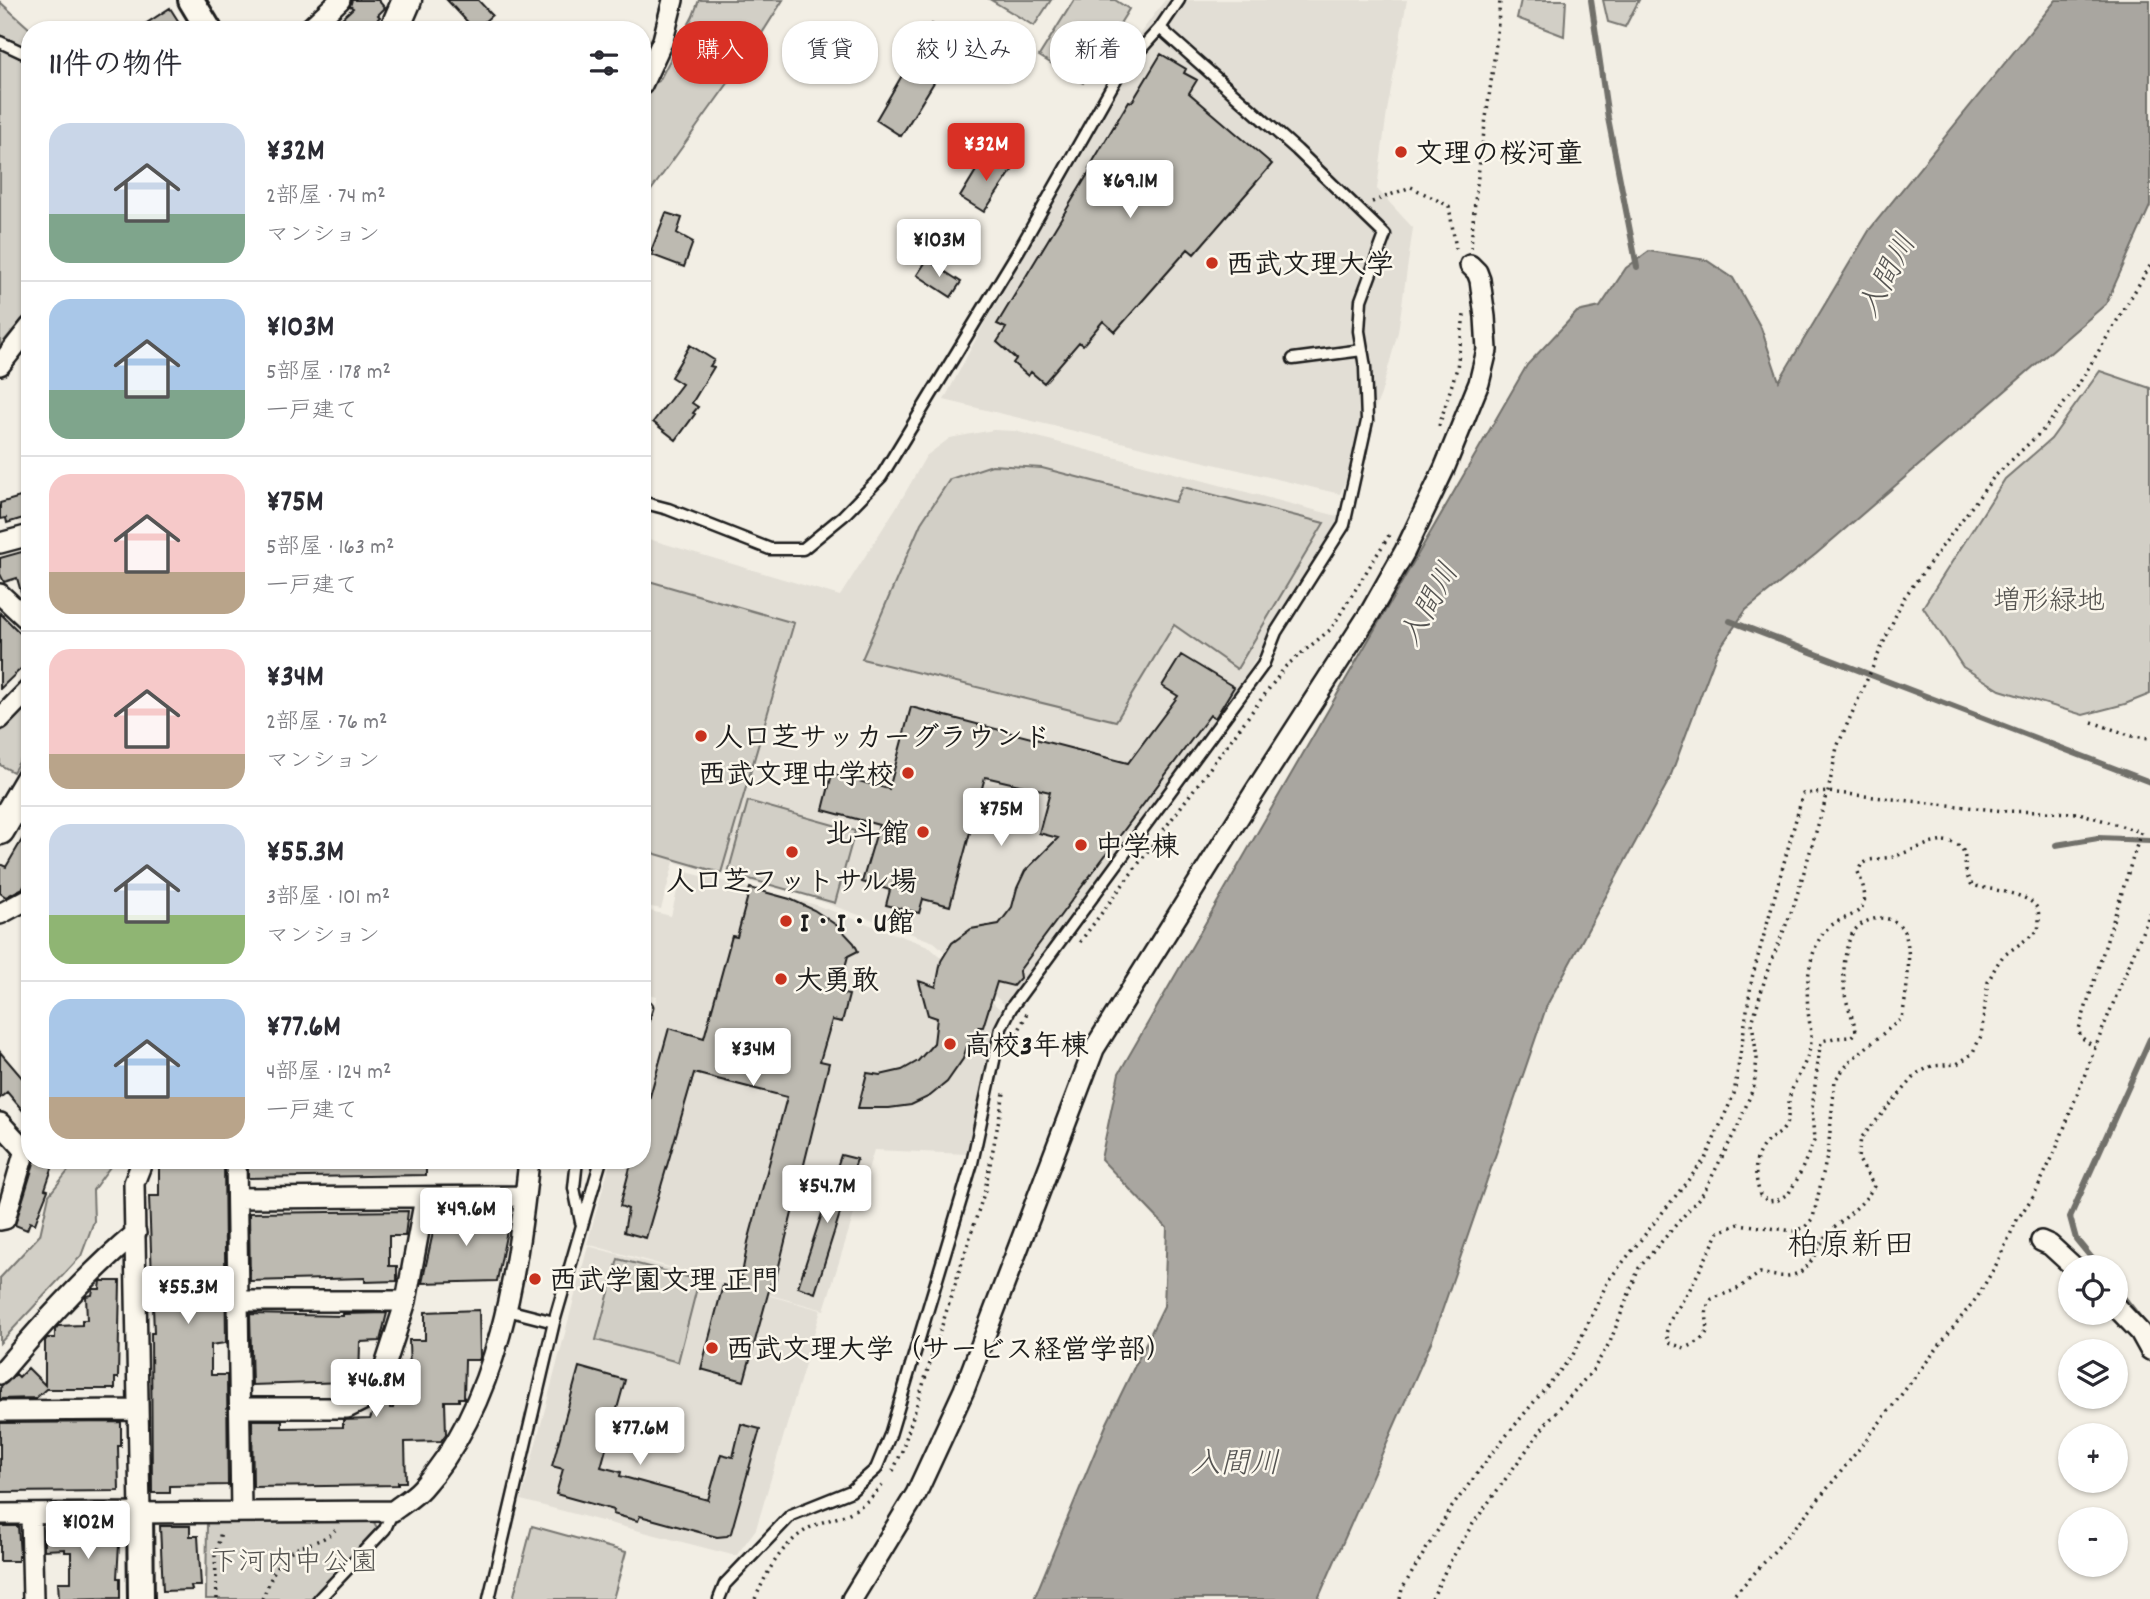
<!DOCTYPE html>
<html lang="ja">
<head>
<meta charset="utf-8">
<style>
	body { margin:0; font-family:Dekko,"Klee One",sans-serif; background:#f2f2f3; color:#2b2b33; height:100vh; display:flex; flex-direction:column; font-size:26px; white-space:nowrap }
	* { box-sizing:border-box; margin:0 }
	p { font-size:23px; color:#7c7c81 }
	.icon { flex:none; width:38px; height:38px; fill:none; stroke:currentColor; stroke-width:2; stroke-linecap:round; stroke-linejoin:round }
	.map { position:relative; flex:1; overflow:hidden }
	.side { position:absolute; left:21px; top:21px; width:630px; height:1148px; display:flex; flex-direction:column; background:#fff; border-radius:28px; box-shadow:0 2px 5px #0004 }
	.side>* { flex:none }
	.top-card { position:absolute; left:672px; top:21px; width:665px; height:63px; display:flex; gap:14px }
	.controls { position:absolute; left:2058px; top:1255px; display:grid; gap:14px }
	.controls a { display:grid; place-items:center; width:70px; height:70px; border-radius:50%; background:#fff; box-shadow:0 2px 5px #0004; font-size:35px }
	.price { position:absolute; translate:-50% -60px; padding:0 16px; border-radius:7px; background:#fff; color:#222; font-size:23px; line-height:46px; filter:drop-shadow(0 2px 4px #0008) }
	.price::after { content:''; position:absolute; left:50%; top:42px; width:21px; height:16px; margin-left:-10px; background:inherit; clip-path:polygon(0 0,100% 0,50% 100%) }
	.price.current { background:#d93025; color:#fff }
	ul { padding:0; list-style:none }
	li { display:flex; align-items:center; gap:21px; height:175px; padding:0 28px }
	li+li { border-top:2px solid #e1e1e2 }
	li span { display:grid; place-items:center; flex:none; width:196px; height:140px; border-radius:21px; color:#555 }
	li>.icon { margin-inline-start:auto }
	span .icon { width:84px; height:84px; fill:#fffc; stroke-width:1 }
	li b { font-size:30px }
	h2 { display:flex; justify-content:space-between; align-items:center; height:84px; padding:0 28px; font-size:30px }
	.pill { padding:0 24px; border-radius:28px; background:#fff; box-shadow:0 2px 5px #0004; font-size:24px; line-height:63px }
	.pill.current { background:#d93025; color:#fff }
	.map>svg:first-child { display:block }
	.built { fill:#e2ded5 }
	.green { fill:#d2cfc6; stroke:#777671; stroke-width:2 }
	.water { fill:#a9a6a0; stroke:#716f6b; stroke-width:2 }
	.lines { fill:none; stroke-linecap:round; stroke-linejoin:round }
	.stream { stroke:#716f6b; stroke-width:6 }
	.building { fill:#bdbab1; stroke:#1c1c1c; stroke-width:2 }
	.service-casing { stroke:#1c1c1c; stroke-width:15 }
	.minor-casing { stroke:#1c1c1c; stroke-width:24 }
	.tertiary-casing { stroke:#1c1c1c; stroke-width:30 }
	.secondary-casing { stroke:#1c1c1c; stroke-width:33 }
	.path { stroke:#1c1c1c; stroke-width:3.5; stroke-dasharray:2 5; stroke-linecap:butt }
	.service { stroke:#fbf7ec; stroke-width:10 }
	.minor { stroke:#fbf7ec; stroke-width:19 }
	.tertiary { stroke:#fbf7ec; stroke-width:24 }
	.secondary { stroke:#fbf7ec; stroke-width:28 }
	.poi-dot { fill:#c8321e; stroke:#fbf7ec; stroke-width:2.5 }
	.labels { text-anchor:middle; stroke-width:5; stroke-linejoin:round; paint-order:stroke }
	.poi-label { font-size:28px; font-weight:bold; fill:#1c1c1c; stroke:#fbf7ec; text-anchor:start }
	.park-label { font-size:28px; fill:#53524f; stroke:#fbf7ec }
	.water-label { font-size:30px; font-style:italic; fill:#545351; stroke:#fbf7ec }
	.quarter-label { font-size:32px; fill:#1c1c1c; stroke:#fbf7ec }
</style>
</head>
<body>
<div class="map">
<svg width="2150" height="1599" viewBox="0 0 2150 1599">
	<rect width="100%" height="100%" fill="#f2eee4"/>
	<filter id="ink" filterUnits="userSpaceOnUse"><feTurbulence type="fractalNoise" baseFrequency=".0143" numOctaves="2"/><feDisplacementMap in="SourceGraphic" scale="14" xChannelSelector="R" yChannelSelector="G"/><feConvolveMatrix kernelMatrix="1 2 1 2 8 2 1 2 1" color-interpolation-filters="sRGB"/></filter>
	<g filter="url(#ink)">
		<path class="built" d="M1165,0H1407L1387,111L1377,189L1413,228L1398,332L1381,394L1340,494L944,400L1127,51Z
			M993,430L1015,431L1341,517L1240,685L1005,1005L934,942L809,897L674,862L661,909L642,905V537L840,596L904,495L926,456L950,438Z
			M682,871L813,904L928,946L1001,1010L967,1154L874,1150L824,1310L587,1244L611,1160H642V1048L657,996L642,992V909L671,916Z
			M588,1246L821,1310L756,1529L736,1556L521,1500Z"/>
		<path class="green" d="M699,0H783L749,54L642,203V90L659,81L693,16Z
			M991,0H1051L1034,26Z
			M1074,0H1115L1129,9L1083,83L1039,56Z
			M1521,0H1566L1564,36L1517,18Z
			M1603,0H1639L1625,27L1608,22Z
			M0,2L31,30L30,310L0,346Z
			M2100,371L2150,388V694L2125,704L2083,715L2000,690L1963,667L1923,607L2005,479L2051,439Z
			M992,465L1042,468L1175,502L1183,487L1324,523L1237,669L1174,625L1116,721L862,659L921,523L950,479Z
			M642,579L794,623L721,873L642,850Z
			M30,702V744L13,772L0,765V732Z
			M748,801L855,831L835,903L728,873Z
			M77,1160H115L93,1190L94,1221L81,1256L0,1343V1278L40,1235L49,1195Z
			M618,1259L699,1280L678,1362L596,1340Z
			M373,1520L377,1528L311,1599H206L207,1523Z
			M532,1526L626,1552L613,1599H513Z"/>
		<path class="water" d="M2056,0H2150V206L2106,304L1816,554L1746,610L1717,652L1669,780L1547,1005L1432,1340L1318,1599H1034L1107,1423L1164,1306L1167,1228L1101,1159L1119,1073L1527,365L1577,312L1600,307L1626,268L1649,251L1706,260L1733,278L1761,328L1779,381L1870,229Z"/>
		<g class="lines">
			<path class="stream" d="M1591,0L1608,118L1637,267
				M1730,621L2150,782
				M2056,845L2098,838L2150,840
				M2099,1267L2076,1239L2070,1217L2150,1039
				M2116,1288L2144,1324"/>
		</g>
		<path class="building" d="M352,0H378L385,8L378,15L380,17L366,30H329L353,8L350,6Z
			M447,0H478L492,15L475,30Z
			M170,8L184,30H136Z
			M932,24L960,40L901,136L876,120Z
			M1161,54L1186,69L1184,73L1197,80L1189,93L1272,164L1194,254L1188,249L1115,332L1103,321L1083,345L1079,342L1044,383L1031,372L1028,376L1013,363L1016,359L997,342L1006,328L997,324L1091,169L1089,168L1129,101L1132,102Z
			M986,154L1013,169L984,212L960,197Z
			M666,213L682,218L677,233L693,242L684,267L652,255L653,252L651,251Z
			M927,260L961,282L951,297L917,275Z
			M690,345L714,360L710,366L714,367L692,403L698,407L693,413L695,414L676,440L653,422L682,384L671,377Z
			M30,494V516L7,523L6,518L0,519V503Z
			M25,551V554L30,553V605L23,599L17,578L4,582L0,574V558Z
			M0,613L30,643V660L0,689Z
			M1181,655L1234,687L1217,715L1215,718L1210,715L1019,971L1020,978L1013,986L997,982L983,1027H978L974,1043H968L963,1059L947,1082L930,1096L911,1105L889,1108H858L867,1073L880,1075L902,1070L918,1061L934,1043L937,1018L928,1015L919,981L936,987L941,961L952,943L971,929L999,924L1012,907L1017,888L1025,871L1058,838L1039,833L1050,792L985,777L950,906L923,899L919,913L886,905L890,890L862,882L879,825L823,810L832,774L889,789L911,707L1128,763L1178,696L1162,686Z
			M30,826V876L23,888L6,897L0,893V864L6,867Z
			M750,888L790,899L814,910L839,927L854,943L858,951L848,956L838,993L849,995L842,1022L832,1020L820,1061L829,1063L776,1278L774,1284L771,1283L744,1381L701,1369L723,1285L739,1290L748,1242L787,1097L694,1073L646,1238L624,1232L628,1209L620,1206L632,1160H642V1125L669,1028L704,1038L732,936L737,937Z
			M0,1052L30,1087V1119L7,1092L0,1098Z
			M841,1155L857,1159L815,1293L798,1287Z
			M35,1160H55L45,1189L48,1190L40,1210L35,1224L30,1222L27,1230L15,1225Z
			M159,1160H224L226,1343L211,1345V1375H227L228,1485L170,1486V1493H152L151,1333H154L149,1196H159Z
			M248,1160H426V1175L248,1178Z
			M446,1209L481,1217L482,1215L489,1216L491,1210L510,1215L497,1281L422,1283L437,1214L444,1216Z
			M408,1211L405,1236H389V1266H397V1281L365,1282V1278L250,1281L249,1213Z
			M101,1281H120L118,1378H115V1389H46L36,1398L0,1399V1388L16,1374L19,1377L28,1368L45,1385V1341L47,1338H55V1330L58,1326L82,1325V1320H87L86,1296L92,1295L93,1289H100Z
			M479,1310L480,1357L479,1360H465L464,1398H459V1401H445L446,1434L441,1441L405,1442L406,1482H398V1485L253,1487L252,1420H282V1428L343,1427V1420L370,1419L378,1399L389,1383L390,1408H393L400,1376H410L409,1340H425V1312Z
			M387,1313L380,1341L360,1342L359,1384H346V1382L252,1385L250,1314L343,1316V1314Z
			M579,1367L625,1380L601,1467L621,1472L620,1476L708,1500L721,1454L733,1457L741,1424L760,1429L731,1533L727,1536L717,1537L640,1516L638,1521L613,1514L614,1510L556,1494L563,1469L552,1466Z
			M121,1422V1446H118L119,1491L0,1492V1423Z
			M0,1526H18L20,1556H18V1561H0Z
			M82,1526V1529L120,1528L117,1578H120V1598L59,1599L58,1582H71V1552H65V1549L44,1550V1530H55L54,1527Z
			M160,1526H190V1536H198L201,1586H191L192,1590L163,1591Z"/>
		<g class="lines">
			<g class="service-casing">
				<path id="service" d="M0,42L30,56
					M1293,359L1362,350
					M642,506L649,504L668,509L770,549H803L843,516L881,477L1019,250L1120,72L1160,28
					M642,1023L647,1007
					M577,1160L574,1188L581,1222
					M507,1310L554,1322
					M319,1599L385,1529L393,1511
					M489,1599L554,1322L601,1160
					M719,1599L725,1584L791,1515L851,1491L876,1469L890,1435L972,1163L1001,1028L1011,1008L1263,665L1276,632L1344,525L1367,421L1365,367L1359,331L1361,300L1385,235L1297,150L1160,28L1179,0"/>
			</g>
			<g class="minor-casing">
				<path id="minor" d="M308,30L340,0
					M642,85L663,40L673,0
					M0,365L30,327
					M0,543L30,535
					M0,594L30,622
					M0,719L30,688
					M0,914L30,898
					M0,1123L25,1150L5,1219L0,1220
					M236,1160L241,1512
					M237,1198L525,1196
					M2041,1241L2050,1245L2074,1267
					M239,1301H406
					M2116,1307L2140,1332L2150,1350
					M0,1374C42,1324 86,1275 136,1233
					M240,1408H347L363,1400L384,1369L406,1301L425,1198
					M0,1411L138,1410
					M140,1513L134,1183L143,1160
					M0,1514L393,1511C402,1504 414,1497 422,1488C499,1403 518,1270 529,1160
					M31,1514L33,1599
					M852,1599L916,1494L964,1390L1094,1049L1254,793L1370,613L1405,551L1444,469L1479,383L1487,350L1485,317L1480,280L1477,272L1470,265"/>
			</g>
			<g class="tertiary-casing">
				<path id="tertiary" d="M191,0L209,30
					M140,1513L141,1599"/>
			</g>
			<g class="secondary-casing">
				<path id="secondary" d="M394,30L407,0
					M0,830L30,779"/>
			</g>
			<path class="path" d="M1372,202L1411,187L1449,206L1456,249L1459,253
				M1471,248C1476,165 1494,83 1500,0
				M1439,426L1457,368L1464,315
				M2092,722L2132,736L2150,738
				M1944,841C1977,845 1957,865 1972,885C1988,890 2028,892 2037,908C2040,915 2039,924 2038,931L2003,956L1996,966L1988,982L1981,1036L1972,1054L1957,1064L1932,1066L1918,1073L1861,1138L1858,1158L1874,1186C1863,1207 1840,1219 1825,1238C1815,1251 1811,1270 1793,1275C1782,1278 1771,1275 1760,1273L1737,1289L1712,1299C1695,1320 1726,1332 1685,1348L1669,1343L1666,1334L1669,1322L1690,1289L1719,1232L1739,1224L1794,1231L1805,1227L1813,1218L1828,1152L1835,1080L1851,1060L1902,1018C1906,997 1912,957 1906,937C1899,910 1862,914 1851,936C1845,948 1843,970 1844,984C1844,1002 1853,1015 1856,1031L1851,1037L1834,1038L1822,1041L1820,1046L1812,1109L1814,1141L1798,1178L1789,1193L1778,1200L1768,1201L1760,1195C1755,1176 1751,1156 1768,1141C1773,1136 1780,1135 1784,1128C1791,1117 1787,1104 1791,1092C1797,1077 1806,1064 1810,1048C1813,1036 1809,1022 1808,1011C1806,987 1808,959 1820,938C1838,906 1881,927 1858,872L1861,865L1869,860L1893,857L1928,844Z
				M1080,942L1286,666L1331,629L1391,532
				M1014,1041L1027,1013
				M893,1471L902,1451L985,1190L1004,1093
				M217,1599L215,1556L221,1532
				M262,1599C269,1585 274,1565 286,1555C300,1543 322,1544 335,1530
				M755,1599C768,1570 781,1544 811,1527C822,1521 835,1519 847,1514C862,1507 874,1496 884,1483
				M1400,1599L1402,1589L1452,1507L1496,1448L1573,1355L1608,1281L1705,1159L1734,1094L1752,978L1803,794L1828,792L2004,811L2079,813L2141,832L2079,1029L2080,1036L2095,1048
				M1432,1599L1448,1565L1472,1525L1547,1422L1593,1370L1610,1342L1639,1268L1704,1192L1738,1126L1754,1086L1757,1058L1752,1023L1767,972L1794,905L1828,792L1837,747L1903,599L1993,478L2045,428L2077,387L2150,266
				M1730,1599C1821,1505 1897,1398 1978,1296L1996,1265L2017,1220L2034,1195L2055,1152L2095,1048L2150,913"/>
			<use href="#service" class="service"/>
			<use href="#minor" class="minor"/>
			<use href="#tertiary" class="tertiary"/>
			<use href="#secondary" class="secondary"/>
		</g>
	</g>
	<g class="poi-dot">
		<circle cx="1401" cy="152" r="7"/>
		<circle cx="1212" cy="263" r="7"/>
		<circle cx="701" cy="736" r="7"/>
		<circle cx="908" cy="773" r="7"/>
		<circle cx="923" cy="832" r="7"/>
		<circle cx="1081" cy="845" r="7"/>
		<circle cx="792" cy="852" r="7"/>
		<circle cx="786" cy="921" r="7"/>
		<circle cx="781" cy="979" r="7"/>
		<circle cx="950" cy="1044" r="7"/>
		<circle cx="535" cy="1279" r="7"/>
		<circle cx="712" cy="1348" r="7"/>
	</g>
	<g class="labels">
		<g class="poi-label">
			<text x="1415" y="162">文理の桜河童</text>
			<text x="1226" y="273">西武文理大学</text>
			<text x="715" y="746">人口芝サッカーグラウンド</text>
			<text x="894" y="783" text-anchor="end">西武文理中学校</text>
			<text x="909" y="842" text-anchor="end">北斗館</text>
			<text x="1095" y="855">中学棟</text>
			<text x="792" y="890" text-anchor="middle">人口芝フットサル場</text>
			<text x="800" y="931">I・I・U館</text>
			<text x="795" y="989">大勇敢</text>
			<text x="964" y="1054">高校3年棟</text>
			<text x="549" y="1289">西武学園文理 正門</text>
			<text x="726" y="1358">西武文理大学（サービス経営学部）</text>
		</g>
		<g class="park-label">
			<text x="2049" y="609">増形緑地</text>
			<text x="294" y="1570">下河内中公園</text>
		</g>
		<g class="water-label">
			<text transform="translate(1886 275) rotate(-62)" y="10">入間川</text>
			<text transform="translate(1428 604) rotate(-61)" y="10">入間川</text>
			<text x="1235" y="1472">入間川</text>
		</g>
		<g class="quarter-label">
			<text x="1851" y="1254">柏原新田</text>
		</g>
	</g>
</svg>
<div class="controls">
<a><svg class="icon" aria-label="locate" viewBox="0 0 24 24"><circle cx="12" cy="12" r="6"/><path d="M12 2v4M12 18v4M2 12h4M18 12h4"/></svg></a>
<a><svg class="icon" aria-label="layers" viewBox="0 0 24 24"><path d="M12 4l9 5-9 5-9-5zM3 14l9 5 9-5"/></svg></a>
<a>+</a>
<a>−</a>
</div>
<b class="price current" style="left:986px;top:183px">¥32M</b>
<b class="price" style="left:1130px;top:220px">¥69.1M</b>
<b class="price" style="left:939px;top:279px">¥103M</b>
<b class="price" style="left:1001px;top:848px">¥75M</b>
<b class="price" style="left:753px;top:1088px">¥34M</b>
<b class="price" style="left:827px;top:1225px">¥54.7M</b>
<b class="price" style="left:466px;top:1248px">¥49.6M</b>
<b class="price" style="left:188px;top:1326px">¥55.3M</b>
<b class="price" style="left:376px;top:1419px">¥46.8M</b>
<b class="price" style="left:640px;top:1467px">¥77.6M</b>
<b class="price" style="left:88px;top:1561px">¥102M</b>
<div class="top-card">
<a class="pill current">購入</a>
<a class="pill">賃貸</a>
<a class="pill">絞り込み</a>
<a class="pill">新着</a>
</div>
<section class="side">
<h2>11件の物件<svg class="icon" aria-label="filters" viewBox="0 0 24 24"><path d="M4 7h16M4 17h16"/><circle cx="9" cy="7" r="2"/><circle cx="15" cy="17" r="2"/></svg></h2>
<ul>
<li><span style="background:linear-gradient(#c9d6e8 65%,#7fa58c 0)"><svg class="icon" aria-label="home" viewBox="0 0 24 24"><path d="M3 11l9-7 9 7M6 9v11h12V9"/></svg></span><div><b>¥32M</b><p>2部屋 · 74 m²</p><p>マンション</p></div></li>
<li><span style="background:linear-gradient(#a9c7e8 65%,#7fa58c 0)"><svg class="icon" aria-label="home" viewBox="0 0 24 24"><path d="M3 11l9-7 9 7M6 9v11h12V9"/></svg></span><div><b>¥103M</b><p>5部屋 · 178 m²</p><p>一戸建て</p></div></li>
<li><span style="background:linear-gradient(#f6c9c9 70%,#b9a48a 0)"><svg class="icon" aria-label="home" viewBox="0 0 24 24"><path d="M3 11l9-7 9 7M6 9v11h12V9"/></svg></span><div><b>¥75M</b><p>5部屋 · 163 m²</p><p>一戸建て</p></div></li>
<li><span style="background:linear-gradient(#f6c9c9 75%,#b9a48a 0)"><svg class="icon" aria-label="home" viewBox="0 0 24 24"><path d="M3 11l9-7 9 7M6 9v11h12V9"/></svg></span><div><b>¥34M</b><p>2部屋 · 76 m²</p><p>マンション</p></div></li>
<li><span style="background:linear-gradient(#c9d6e8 65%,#8fb573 0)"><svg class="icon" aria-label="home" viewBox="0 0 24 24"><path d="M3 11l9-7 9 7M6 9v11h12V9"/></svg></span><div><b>¥55.3M</b><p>3部屋 · 101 m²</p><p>マンション</p></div></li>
<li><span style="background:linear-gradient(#a9c7e8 70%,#b9a48a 0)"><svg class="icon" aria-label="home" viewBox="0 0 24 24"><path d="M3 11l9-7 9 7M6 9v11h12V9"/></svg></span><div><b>¥77.6M</b><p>4部屋 · 124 m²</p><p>一戸建て</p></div></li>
</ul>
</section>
</div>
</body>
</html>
